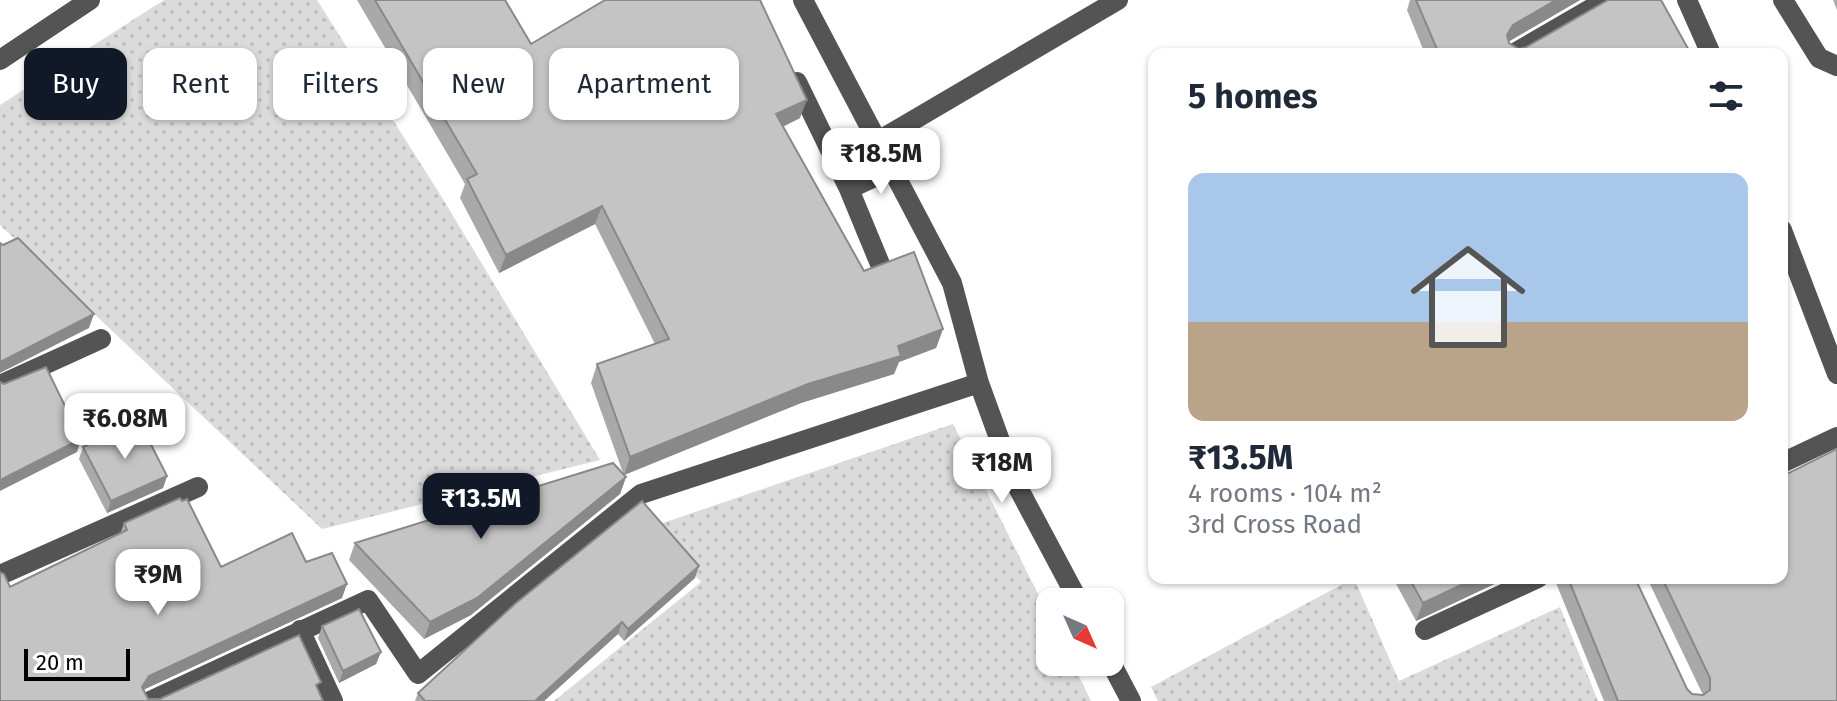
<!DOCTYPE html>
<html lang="en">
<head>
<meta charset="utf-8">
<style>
	body { margin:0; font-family:"Fira Sans",sans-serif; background:#f2f2f3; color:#1f2937; height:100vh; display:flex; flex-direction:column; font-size:30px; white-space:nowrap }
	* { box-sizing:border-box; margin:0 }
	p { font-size:26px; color:#747a83 }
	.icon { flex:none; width:44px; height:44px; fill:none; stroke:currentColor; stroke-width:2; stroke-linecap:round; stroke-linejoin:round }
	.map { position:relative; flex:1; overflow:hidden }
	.side { position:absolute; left:1148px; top:48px; width:640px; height:536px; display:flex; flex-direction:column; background:#fff; border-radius:16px; box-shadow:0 2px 6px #0004 }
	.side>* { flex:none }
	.guide { position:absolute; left:24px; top:48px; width:760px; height:72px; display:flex; gap:16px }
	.needle { width:52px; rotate:135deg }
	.fabs { position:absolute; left:1036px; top:588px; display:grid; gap:16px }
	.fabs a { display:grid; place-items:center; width:88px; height:88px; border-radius:16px; background:#fff; box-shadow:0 2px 6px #0004; font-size:40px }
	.scale { position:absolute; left:24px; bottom:20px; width:106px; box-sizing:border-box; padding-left:8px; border:4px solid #000; border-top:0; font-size:22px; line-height:28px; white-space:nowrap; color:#000; -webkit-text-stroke:6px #fff; paint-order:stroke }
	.price { position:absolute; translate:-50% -68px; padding:0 18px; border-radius:16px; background:#fff; color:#222; font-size:26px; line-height:52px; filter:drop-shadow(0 2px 4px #0008) }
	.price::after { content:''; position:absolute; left:50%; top:48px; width:24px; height:18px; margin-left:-12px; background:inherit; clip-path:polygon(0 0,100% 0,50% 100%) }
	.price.current { background:#111827; color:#fff }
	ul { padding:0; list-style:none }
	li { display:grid; align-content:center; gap:16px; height:424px; padding:0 40px }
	li span { display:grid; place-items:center; height:248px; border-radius:16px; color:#555 }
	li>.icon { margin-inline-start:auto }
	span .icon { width:144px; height:144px; fill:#fffc; stroke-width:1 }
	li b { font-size:34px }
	h2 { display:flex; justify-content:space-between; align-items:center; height:96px; padding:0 40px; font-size:34px }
	.pill { padding:0 28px; border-radius:16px; background:#fff; box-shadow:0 2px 6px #0004; font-size:28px; line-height:72px }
	.pill.current { background:#111827; color:#fff }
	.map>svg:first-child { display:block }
	.grass { fill:url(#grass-dots) }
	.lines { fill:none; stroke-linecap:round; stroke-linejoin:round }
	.minor { stroke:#545454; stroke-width:20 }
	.wall { fill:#a9a9a9 }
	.shaded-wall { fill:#898989 }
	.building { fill:#c4c4c4; stroke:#898989; stroke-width:2 }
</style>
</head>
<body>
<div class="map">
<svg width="1837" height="701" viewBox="0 0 1837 701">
	<defs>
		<pattern id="grass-dots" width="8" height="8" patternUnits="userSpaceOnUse" patternTransform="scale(2)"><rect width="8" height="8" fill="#dbdbdb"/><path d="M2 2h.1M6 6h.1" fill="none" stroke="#bababa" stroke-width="1.8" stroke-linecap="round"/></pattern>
	</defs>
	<rect width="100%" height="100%" fill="#fff"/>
	<path class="grass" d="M164,0H317L441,196L600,460L322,529L0,225V105Z
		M953,424L1050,618V662H1072L1091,701H554L701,582L654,526Z
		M1354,578L1399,681L1560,607L1598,701H1158L1151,687Z"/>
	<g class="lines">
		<path class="minor" d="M803,0L952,283L979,383L1015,482L1079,602
			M1687,0L1711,54
			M1783,0L1819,58L1837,66
			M1513,54L1606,0
			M0,60L90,0
			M797,82L849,189L880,264
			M878,141L1118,0
			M849,189L892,169
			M1782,230L1837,374
			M0,385L101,339
			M1782,463L1837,437
			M0,575L198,487
			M300,630L333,701
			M1425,630L1538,578
			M1110,661L1131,701
			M150,701L368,600L418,674L641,494L979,383"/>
	</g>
	<path class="wall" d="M357,0H505L531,44L800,118L783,127L864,271L943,329L936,348L899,362L894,374L801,403L624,475L626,477L620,494L471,615L424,639L349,560L355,543L623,473L591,383L597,364L655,344L595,224L499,273L460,198L465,184Z
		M1410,0H1580L1508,42L1509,43L1519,49L1691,54H1425L1407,10Z
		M1833,0H1837V10Z
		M83,447L167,476L163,488L107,513L79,459Z
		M124,523L221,567L306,562L342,598L145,689L144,690L148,699H160L318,690L323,701H0L10,587L120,534Z
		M695,578L624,641L618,634L544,701H415L418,693Z
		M1393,578H1507L1416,621Z
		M1554,578H1635L1687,689L1692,694L1703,695L1647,578H1782L1837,701H1604Z
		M322,626L381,652L376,664L339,683L318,638Z"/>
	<path class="shaded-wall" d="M1556,0H1580L1506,43L1507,35L1513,25Z
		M807,100L800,118L769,133L776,114Z
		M602,206L595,224L499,273L506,255Z
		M94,314L89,328L0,373V362Z
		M943,329L936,348L899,362L894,374L801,403L624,475L630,457L898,346Z
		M81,439L77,452L0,491V480Z
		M167,476L163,488L107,513L111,501Z
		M626,477L620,494L471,615L424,639L430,622Z
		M699,566L695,578L624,641L628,629Z
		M1476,578H1507L1416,621L1423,603Z
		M347,584L342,598L145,689L137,701L142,687L149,676Z
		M622,622L618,634L544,701H535Z
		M381,652L376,664L339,683L343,671Z"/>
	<path class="building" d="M375,0H505L531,44L605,0H760L807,100L776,114L864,271L914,252L943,329L898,346L901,356L808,384L630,457L597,364L669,339L602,206L506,255L467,179L477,174Z
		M1416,0H1556L1513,25L1507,35L1509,43L1519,49L1526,47L1608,0H1661L1691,54H1439Z
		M18,238L94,314L0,362V243L3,245Z
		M46,367L81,439L0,480V382L4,384Z
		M138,419L167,476L111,501L83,447Z
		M1837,449V701H1618L1568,578H1635L1687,689L1692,694L1703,695L1710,690V678L1662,578H1782V463L1787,474Z
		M613,463L626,477L477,598L430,622L355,543Z
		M180,498L182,501L187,499L221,567L292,533L306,562L332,553L347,584L149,676L142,687L148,699H160L299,635L321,682L316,685L323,701H0V572L4,574L10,587L127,530L124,523Z
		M642,501L699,566L628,629L622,622L535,701H425L418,693L516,603Z
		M1409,578H1476L1423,603Z
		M359,609L381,652L343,671L322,626Z"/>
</svg>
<div class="fabs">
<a><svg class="needle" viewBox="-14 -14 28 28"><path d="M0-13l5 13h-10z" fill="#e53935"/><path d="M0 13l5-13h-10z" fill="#747a83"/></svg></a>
</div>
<div class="scale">20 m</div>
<b class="price" style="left:881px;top:196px">₹18.5M</b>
<b class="price" style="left:125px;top:461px">₹6.08M</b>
<b class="price" style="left:1002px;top:505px">₹18M</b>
<b class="price current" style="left:481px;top:541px">₹13.5M</b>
<b class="price" style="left:158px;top:617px">₹9M</b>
<div class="guide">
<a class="pill current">Buy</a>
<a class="pill">Rent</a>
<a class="pill">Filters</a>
<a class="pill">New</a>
<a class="pill">Apartment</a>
</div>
<section class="side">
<h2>5 homes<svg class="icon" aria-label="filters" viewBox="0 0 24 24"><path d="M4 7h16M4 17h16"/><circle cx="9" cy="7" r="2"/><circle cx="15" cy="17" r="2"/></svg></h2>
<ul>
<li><span style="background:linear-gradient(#a9c7e8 60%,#b9a48a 0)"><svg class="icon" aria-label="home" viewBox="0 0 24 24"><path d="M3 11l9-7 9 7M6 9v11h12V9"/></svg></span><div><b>₹13.5M</b><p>4 rooms · 104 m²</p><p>3rd Cross Road</p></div></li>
</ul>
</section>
</div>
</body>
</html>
